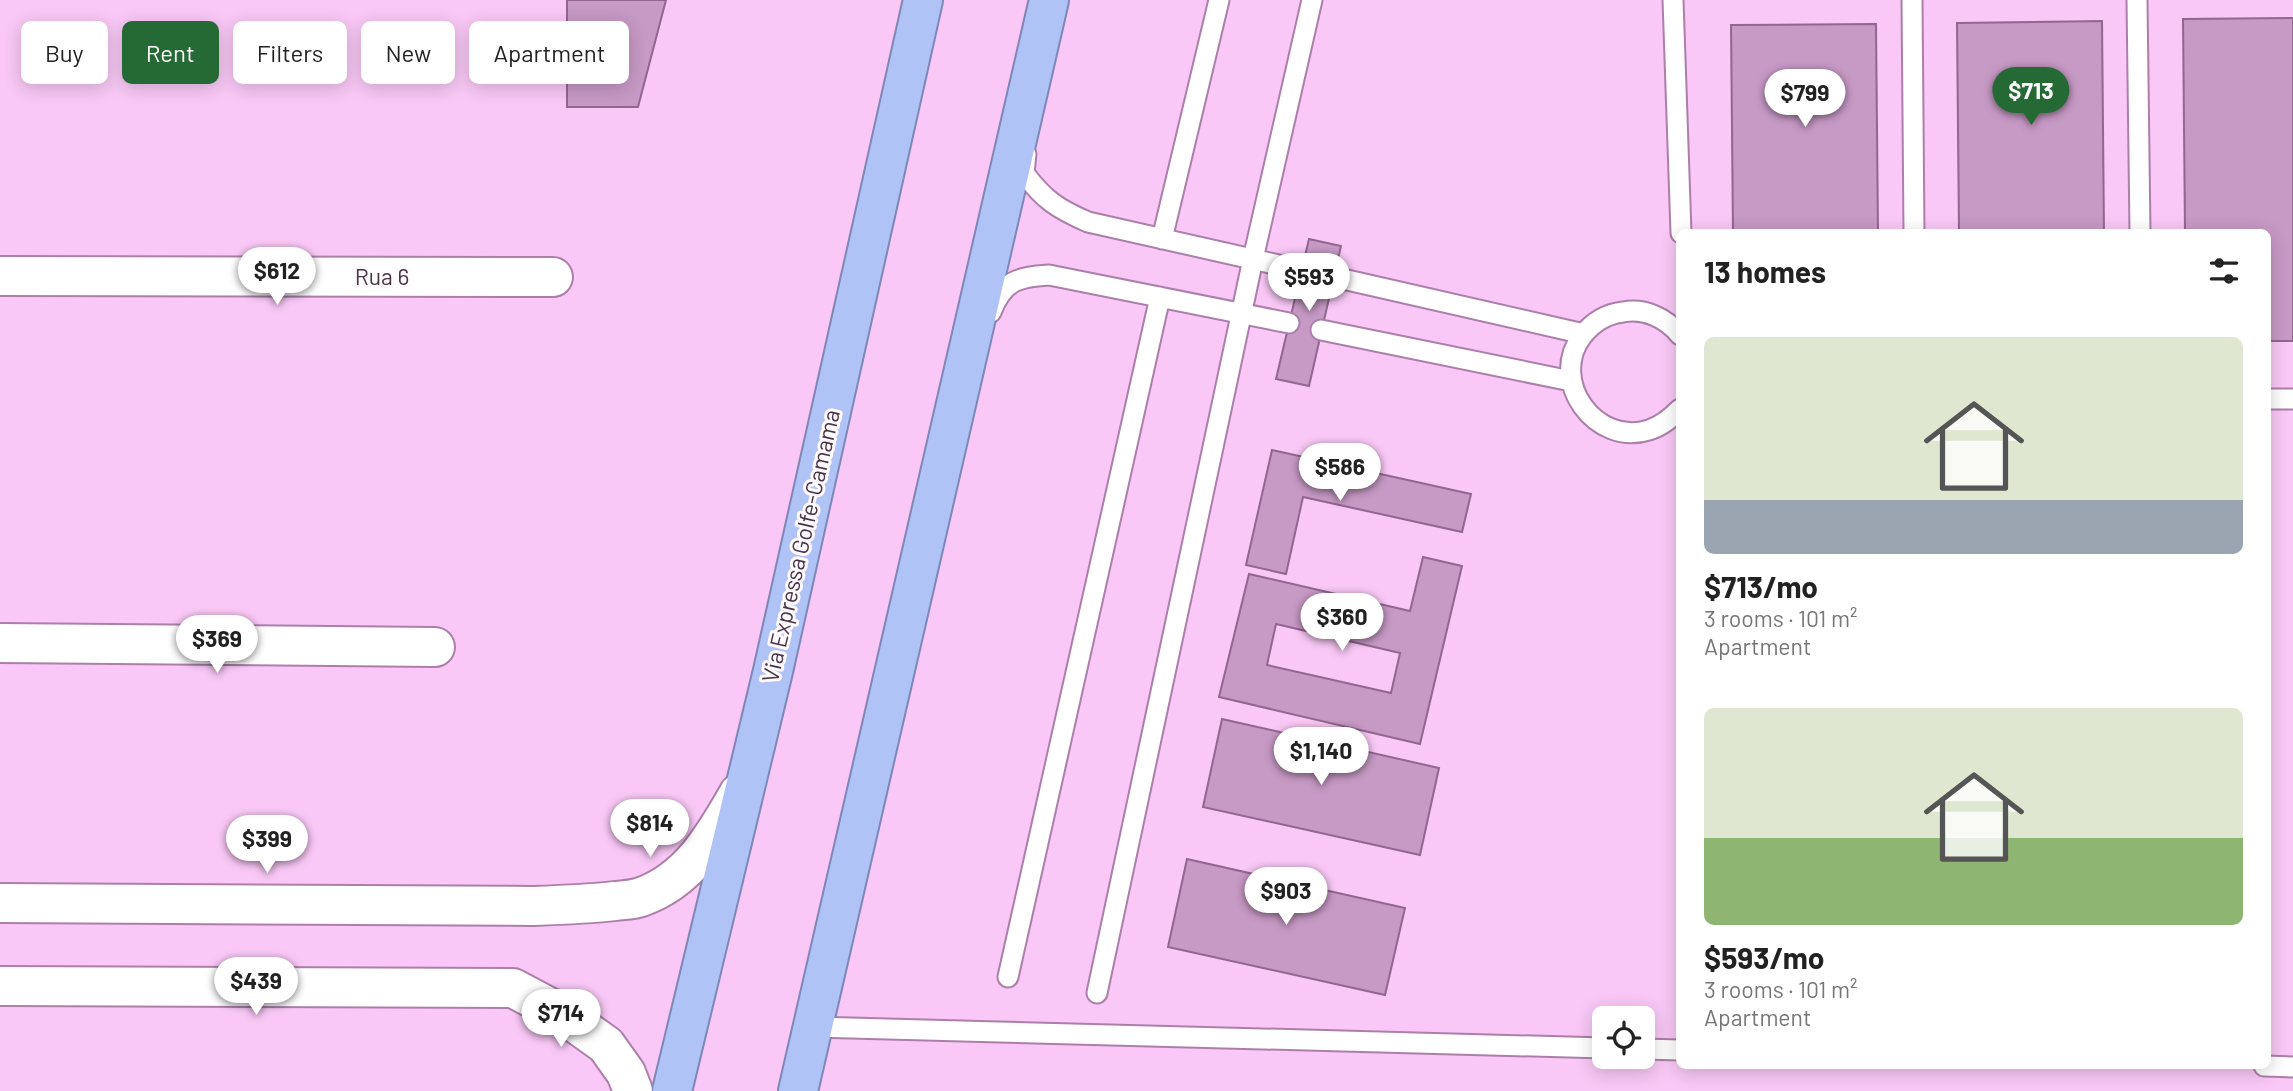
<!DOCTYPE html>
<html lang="en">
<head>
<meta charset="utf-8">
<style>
	body { margin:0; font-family:Barlow,sans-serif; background:#f2f2f2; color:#222; height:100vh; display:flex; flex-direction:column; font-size:26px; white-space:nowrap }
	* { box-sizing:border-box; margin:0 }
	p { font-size:23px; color:#767676 }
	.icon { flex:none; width:38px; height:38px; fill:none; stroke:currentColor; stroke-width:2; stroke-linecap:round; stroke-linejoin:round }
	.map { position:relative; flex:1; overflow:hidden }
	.drawer { position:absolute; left:1676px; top:229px; width:595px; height:840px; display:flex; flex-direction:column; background:#fff; border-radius:10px; box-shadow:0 4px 18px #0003 }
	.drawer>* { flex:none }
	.banner { position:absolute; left:21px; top:21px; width:665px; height:63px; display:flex; gap:14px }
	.fabs { position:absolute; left:1592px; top:1006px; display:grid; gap:14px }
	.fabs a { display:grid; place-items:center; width:63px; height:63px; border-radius:10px; background:#fff; box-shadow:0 4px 18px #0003; font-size:35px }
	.price { position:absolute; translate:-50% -60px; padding:0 16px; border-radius:24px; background:#fff; color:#222; font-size:23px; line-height:46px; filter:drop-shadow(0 2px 4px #0008) }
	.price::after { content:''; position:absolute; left:50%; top:42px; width:21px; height:16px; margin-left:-10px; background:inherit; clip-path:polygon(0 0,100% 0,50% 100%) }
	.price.current { background:#256934; color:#fff }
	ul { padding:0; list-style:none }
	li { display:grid; align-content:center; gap:14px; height:371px; padding:0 28px }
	li span { display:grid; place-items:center; height:217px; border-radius:10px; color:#555 }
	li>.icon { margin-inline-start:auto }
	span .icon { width:126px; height:126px; fill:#fffc; stroke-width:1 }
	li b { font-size:30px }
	h2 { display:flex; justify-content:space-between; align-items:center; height:84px; padding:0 28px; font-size:30px }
	.tag { padding:0 24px; border-radius:10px; background:#fff; box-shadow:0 4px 18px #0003; font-size:24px; line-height:63px }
	.tag.current { background:#256934; color:#fff }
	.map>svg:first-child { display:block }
	.building { fill:#c799c5; stroke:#926690; stroke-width:2; fill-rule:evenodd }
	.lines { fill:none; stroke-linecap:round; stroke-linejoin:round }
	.service-casing { stroke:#ac7faa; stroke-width:23 }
	.minor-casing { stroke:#ac7faa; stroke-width:42 }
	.tertiary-casing { stroke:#ac7faa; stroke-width:42 }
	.trunk-casing { stroke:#7e87b6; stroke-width:42 }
	.service { stroke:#fff; stroke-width:19 }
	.minor { stroke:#fff; stroke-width:38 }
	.tertiary { stroke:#fff; stroke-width:38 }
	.trunk { stroke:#b0c3f6; stroke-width:38 }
	.labels { text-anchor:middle; stroke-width:6; stroke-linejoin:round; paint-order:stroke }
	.street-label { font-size:23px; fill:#473446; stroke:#fffafe }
</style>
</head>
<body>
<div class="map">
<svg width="2293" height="1091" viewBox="0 0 2293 1091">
	<rect width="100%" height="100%" fill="#f9c8f6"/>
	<path class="building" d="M567,0H666L638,107H567Z
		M2293,18V341H2268V233H2185L2183,19Z
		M2102,21L2104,233H1959L1957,23Z
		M1876,24L1878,233H1733L1731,25Z
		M1309,239L1341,246L1309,386L1276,379Z
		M1272,450L1471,494L1462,532L1303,497L1286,574L1246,565Z
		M1423,557L1462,566L1420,744L1219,697L1249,574L1410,611ZM1276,624L1400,653L1391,693L1267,665Z
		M1222,719L1439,768L1420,855L1203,807Z
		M1187,859L1405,908L1385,995L1168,947Z"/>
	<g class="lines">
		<g class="service-casing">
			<path id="service" d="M1673,0L1681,233
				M1912,0L1914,233
				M2137,0L2140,233
				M1026,154L1024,173C1044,200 1058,209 1088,222L1301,270
				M1162,239L1219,0
				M1334,277L1584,334
				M991,312C1003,281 1017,277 1049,275L1289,323
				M1321,330L1571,381
				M1680,335C1666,318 1645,308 1623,312C1606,314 1592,323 1582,336C1548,381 1596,447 1649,430C1662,426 1671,418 1680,409
				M2268,399H2293
				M1008,977L1160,297
				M1097,993L1253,259L1312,0
				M813,1027L1605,1048
				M1643,1049L1680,1050
				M2264,1066L2293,1067"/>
		</g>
		<g class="minor-casing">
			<path id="minor" d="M0,276L553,277
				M0,643L435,647"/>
		</g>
		<g class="tertiary-casing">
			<path id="tertiary" d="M0,903L534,906C561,905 588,904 615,901C623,900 633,900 641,897C690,880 715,835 739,793
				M0,986L513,988L564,1015L606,1045L626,1073L633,1091"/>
		</g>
		<g class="trunk-casing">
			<path id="trunk" d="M672,1091L773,671L923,0
				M798,1091L1049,0"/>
		</g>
		<use href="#service" class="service"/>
		<use href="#minor" class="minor"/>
		<use href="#tertiary" class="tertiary"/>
		<use href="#trunk" class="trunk"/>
	</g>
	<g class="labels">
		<g class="street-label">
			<text x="382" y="285">Rua 6</text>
			<text transform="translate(801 546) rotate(-77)" y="8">Via Expressa Golfe-Camama</text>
		</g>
	</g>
</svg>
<div class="fabs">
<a><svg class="icon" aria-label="locate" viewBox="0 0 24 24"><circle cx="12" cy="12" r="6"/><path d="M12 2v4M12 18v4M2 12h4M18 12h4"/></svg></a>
</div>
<b class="price current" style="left:2031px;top:127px">$713</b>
<b class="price" style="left:1805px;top:129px">$799</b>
<b class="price" style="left:277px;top:307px">$612</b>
<b class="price" style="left:1309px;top:313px">$593</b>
<b class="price" style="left:1340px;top:503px">$586</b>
<b class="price" style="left:1342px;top:653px">$360</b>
<b class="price" style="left:217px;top:675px">$369</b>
<b class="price" style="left:1321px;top:787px">$1,140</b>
<b class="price" style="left:650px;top:859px">$814</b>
<b class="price" style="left:267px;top:875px">$399</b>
<b class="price" style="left:1286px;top:927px">$903</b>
<b class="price" style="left:256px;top:1017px">$439</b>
<b class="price" style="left:561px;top:1049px">$714</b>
<div class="banner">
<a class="tag">Buy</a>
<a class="tag current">Rent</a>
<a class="tag">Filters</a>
<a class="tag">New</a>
<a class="tag">Apartment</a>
</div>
<section class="drawer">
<h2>13 homes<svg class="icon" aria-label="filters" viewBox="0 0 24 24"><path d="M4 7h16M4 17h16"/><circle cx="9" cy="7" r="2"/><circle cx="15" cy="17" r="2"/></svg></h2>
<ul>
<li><span style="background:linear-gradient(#dfe7d0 75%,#9aa5b1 0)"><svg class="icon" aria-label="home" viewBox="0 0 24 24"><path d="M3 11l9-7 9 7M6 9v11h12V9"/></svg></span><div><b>$713/mo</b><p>3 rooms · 101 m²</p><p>Apartment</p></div></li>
<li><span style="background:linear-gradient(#dfe7d0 60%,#8fb573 0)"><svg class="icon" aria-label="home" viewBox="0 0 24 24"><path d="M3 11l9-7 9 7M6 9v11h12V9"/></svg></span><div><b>$593/mo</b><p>3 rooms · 101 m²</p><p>Apartment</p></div></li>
</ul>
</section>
</div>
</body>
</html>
